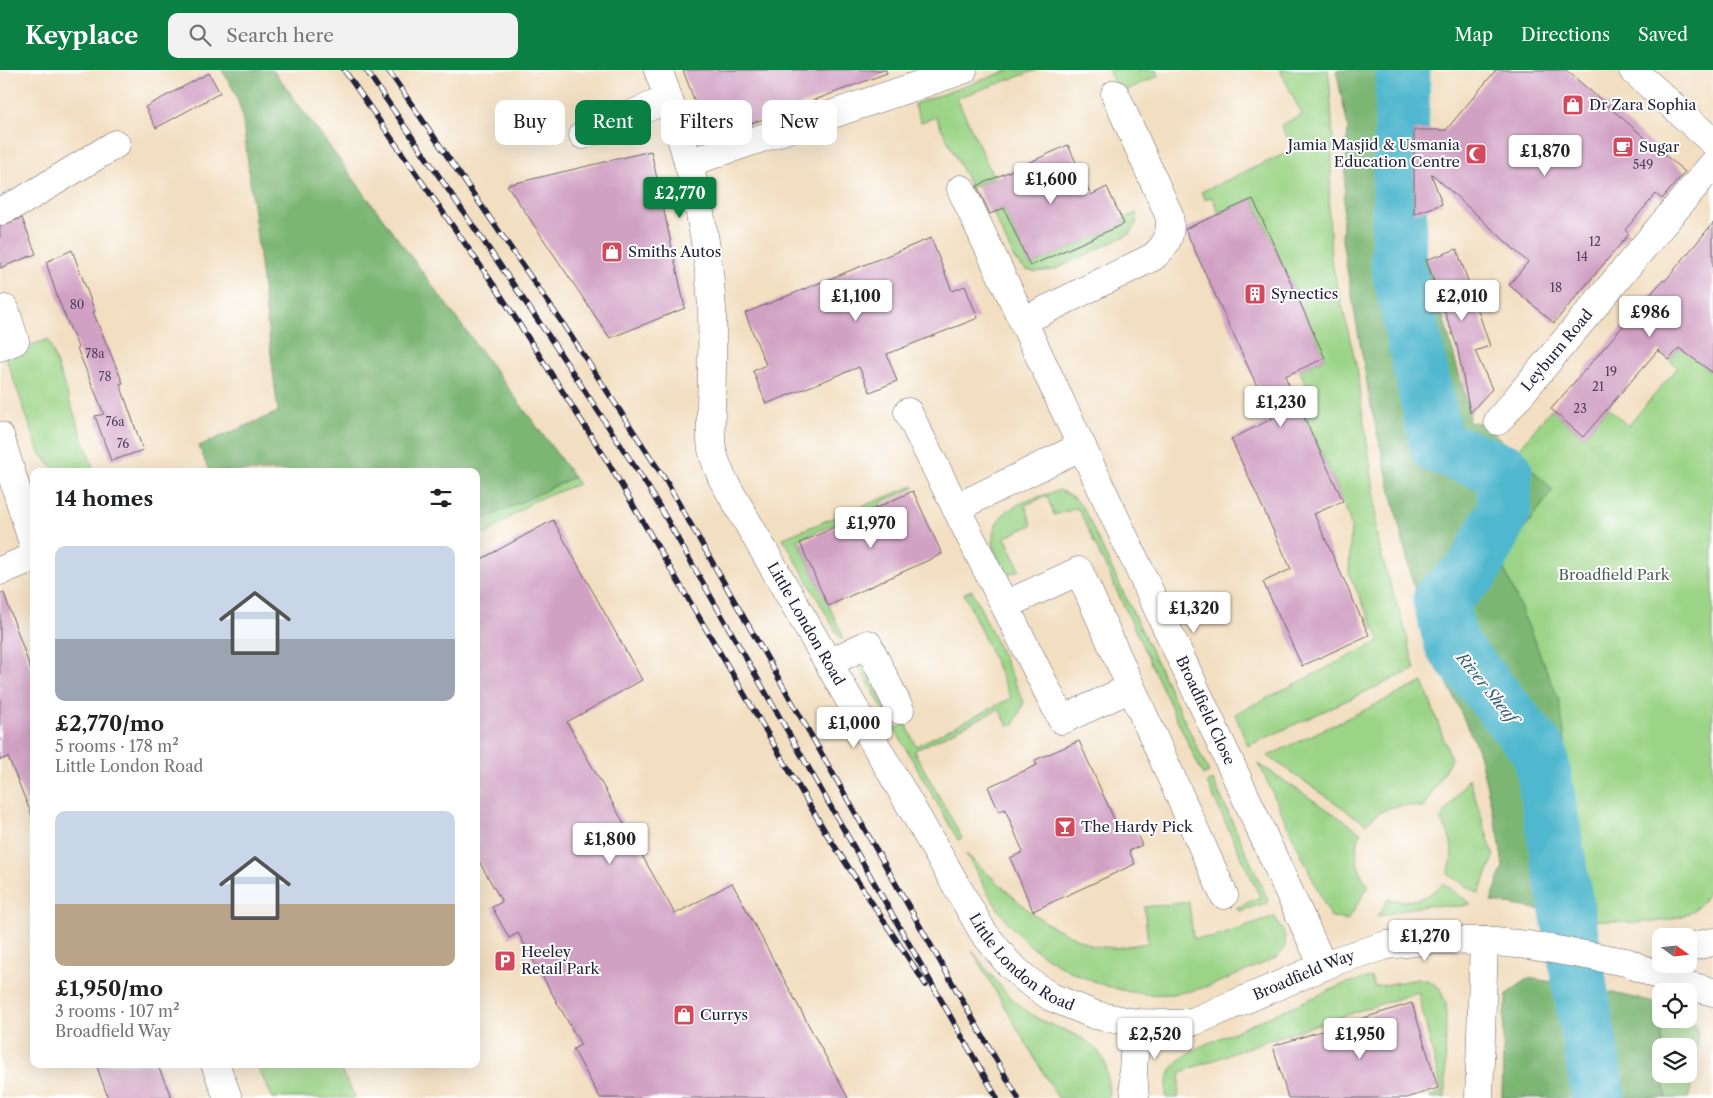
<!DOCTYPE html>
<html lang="en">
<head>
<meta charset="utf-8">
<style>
	body { margin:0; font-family:"Libre Caslon Text",serif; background:#f2f2f2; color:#202124; height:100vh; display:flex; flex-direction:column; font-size:19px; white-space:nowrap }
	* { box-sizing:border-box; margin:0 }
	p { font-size:16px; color:#757577 }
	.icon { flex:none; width:28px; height:28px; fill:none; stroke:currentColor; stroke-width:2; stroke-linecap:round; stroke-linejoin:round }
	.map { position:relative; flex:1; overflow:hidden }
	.details { position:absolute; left:30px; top:398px; width:450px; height:600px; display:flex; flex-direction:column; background:#fff; border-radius:10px; box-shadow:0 5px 20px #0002 }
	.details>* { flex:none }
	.hud { position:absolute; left:495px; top:30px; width:475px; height:45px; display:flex; gap:10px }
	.needle { width:32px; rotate:105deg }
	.fabs { position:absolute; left:1652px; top:858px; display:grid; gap:10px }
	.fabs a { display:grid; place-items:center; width:45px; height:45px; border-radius:10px; background:#fff; box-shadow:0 5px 20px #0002; font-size:25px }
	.price { position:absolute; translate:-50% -42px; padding:0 11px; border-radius:5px; background:#fff; color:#222; font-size:16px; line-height:32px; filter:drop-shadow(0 1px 2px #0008) }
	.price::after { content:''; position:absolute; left:50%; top:30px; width:15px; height:11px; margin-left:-8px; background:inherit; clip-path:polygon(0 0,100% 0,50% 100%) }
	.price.on { background:#0b8043; color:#fff }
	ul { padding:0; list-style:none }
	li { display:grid; align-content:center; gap:10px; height:265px; padding:0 25px }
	li span { display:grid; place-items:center; height:155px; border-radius:10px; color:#555 }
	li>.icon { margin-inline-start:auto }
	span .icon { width:90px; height:90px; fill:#fffc; stroke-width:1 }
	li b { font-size:21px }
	h2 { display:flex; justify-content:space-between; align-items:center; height:60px; padding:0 25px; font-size:21px }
	.chip { padding:0 18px; border-radius:10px; background:#fff; box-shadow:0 5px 20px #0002; font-size:18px; line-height:45px }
	.chip.on { background:#0b8043; color:#fff }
	header { display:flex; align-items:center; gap:30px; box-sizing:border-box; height:70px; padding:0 25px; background:#0b8043; color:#fff }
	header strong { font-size:24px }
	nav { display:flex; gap:28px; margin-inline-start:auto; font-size:18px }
	.search { width:350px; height:45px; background:#f2f2f2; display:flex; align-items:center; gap:12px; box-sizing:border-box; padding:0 18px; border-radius:10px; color:#757577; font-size:19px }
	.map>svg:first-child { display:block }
	.green { fill:#9bd486; stroke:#5e7b60 }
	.forest { fill:#7cb673; stroke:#4f6c57 }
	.water { fill:#50b7ce; stroke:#396c84 }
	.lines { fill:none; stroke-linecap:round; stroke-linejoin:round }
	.river { stroke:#50b7ce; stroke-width:55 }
	.building { fill:#d1a1c4 }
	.minor-casing { stroke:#6b646a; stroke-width:29 }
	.major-casing { stroke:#6b646a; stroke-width:29 }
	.highway-casing { stroke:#6b646a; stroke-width:29 }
	.minor { stroke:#fff; stroke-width:28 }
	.major { stroke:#fff; stroke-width:28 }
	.highway { stroke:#fff; stroke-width:28 }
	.rail-casing { stroke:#22223b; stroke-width:5.5 }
	.rail { stroke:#fff; stroke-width:4; stroke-dasharray:11; stroke-linecap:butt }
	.labels { text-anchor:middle; stroke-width:4; stroke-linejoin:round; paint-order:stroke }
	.number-label { font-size:12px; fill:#4e425d }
	.poi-label { font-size:15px; fill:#22223b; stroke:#fff; text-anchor:start }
	.street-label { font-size:15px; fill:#22223b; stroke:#fff }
	.park-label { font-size:15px; fill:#4c6055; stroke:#fff }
	.water-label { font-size:16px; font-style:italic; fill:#345e76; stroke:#fff }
</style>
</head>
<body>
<header>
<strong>Keyplace</strong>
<div class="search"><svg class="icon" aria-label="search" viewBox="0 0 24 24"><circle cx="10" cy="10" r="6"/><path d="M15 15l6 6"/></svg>Search here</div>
<nav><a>Map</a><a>Directions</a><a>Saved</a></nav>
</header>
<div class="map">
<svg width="1713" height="1028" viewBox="0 0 1713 1028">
	<rect width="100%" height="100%" fill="#fff"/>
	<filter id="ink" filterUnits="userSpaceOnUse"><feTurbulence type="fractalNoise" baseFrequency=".02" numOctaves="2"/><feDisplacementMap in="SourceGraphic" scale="10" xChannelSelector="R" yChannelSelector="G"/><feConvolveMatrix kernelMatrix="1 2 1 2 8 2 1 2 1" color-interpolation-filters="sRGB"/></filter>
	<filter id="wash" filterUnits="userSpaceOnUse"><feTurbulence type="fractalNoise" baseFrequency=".0096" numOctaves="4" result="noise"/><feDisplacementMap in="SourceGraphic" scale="20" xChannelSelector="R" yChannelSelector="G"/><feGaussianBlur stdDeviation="1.12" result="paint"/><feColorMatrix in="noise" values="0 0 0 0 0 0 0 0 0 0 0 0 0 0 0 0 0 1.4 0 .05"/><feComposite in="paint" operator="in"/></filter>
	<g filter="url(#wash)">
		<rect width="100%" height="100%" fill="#f2dec0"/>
		<path class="green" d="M1010,0H1037L957,28L994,108L971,118L936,47L921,52L914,34Z
			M1108,0H1156L1159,6L1124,21L1116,17Z
			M1280,0H1328L1330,17L1333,70L1329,136L1331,189L1358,303L1359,319L1375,426L1376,460L1382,488L1405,559L1415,599L1248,676L1235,644L1380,571L1349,504L1351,455L1343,431L1295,325L1308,319L1299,300L1325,288L1253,129L1219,144L1212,127L1205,130L1201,122L1293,80L1281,55L1302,45Z
			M1004,138L1030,196L1123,154L1122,150L1136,143L1137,152L1131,163L1054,200L1034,202L1026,200L1015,190L993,143Z
			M48,269L94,401H55L39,382L5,285Z
			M1668,269L1713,303V809C1710,821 1701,837 1689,843C1661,856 1625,853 1596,850L1579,761L1501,491L1553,420L1516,383L1551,339L1583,367L1608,338L1628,356L1678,297L1669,290L1679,279Z
			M574,407L578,414L532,432L488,463L476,466V453Z
			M913,416L914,418L880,433L881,435L841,454L839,452L798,470L844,568L841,570L783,468Z
			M1059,420C1071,425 1079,430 1085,442L1209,702L1203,705L1078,438L1054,445L1047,426L1025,435L1032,455L1005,467L1020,500L1006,505C1000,494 993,481 993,469C992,436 1035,429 1059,420Z
			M972,520L1024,632L1014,655L1008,656L999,639L914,681L962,768L958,770L858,595L864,596L897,658L906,654L916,676L1011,628L964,523Z
			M1423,612L1451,689L1423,738C1400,732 1382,737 1366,754L1268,686Z
			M1259,694L1361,762C1353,782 1356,800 1369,816L1347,851L1330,846Z
			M1469,708L1494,787L1479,824L1448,804C1455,783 1453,767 1440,750Z
			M1213,710L1269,832L1240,841L1236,838L1260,827L1207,713Z
			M966,784L1029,841L1053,857L1093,876L1114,878L1148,873L1144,837L1189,832L1193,868H1212L1275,847C1284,863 1292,872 1278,887C1244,901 1208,921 1171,924C1118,929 1050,899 1014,860C994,838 981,809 966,784Z
			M1443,813L1471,834C1456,839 1440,834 1424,836C1408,838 1393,843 1377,847L1388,829C1411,833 1426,831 1443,813Z
			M971,879C989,902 1006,927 1031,944C1055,961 1098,964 1106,997C1108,1007 1108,1018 1109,1028H1058Z
			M1371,907L1374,917L1417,909L1427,910L1440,918L1446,934L1445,1028H1431L1430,1026L1442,1022L1418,922L1266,971L1181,1002L1178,1028H1166C1166,999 1174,993 1197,978L1344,914Z
			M1659,933L1661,934V949H1689V946C1706,961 1693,1009 1688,1028H1666L1664,1004H1689V976H1662Z
			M256,994H337L356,1028H273Z"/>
		<path class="forest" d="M222,0H273L574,407L476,453V401H209L199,376L278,342L242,44L235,22Z
			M1336,0H1415L1414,144L1470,343L1468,352L1482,353L1516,383L1553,420L1501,491L1559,630L1579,761L1596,850L1514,835L1491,832L1503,796L1499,768L1478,680L1431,577L1421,546L1372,342L1342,170L1348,57Z
			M1528,908L1564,914L1584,1008L1581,1028H1502L1504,943L1507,924Z
			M1603,921L1659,933L1662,976L1661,1004H1664L1666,1028H1616L1618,1000Z"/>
		<path class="water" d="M1564,914L1603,921L1618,1000L1616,1028H1581L1584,1008Z"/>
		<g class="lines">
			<path class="river" d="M1403,0L1398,195L1437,376L1505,401L1504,440L1474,499L1440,530L1452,575L1540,682L1599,1028"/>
		</g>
		<g id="blocks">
			<path class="building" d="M683,0H886L887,3L734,60L724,33L699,43Z
				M1496,0H1566L1685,102L1662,129L1656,124L1625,160L1629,164L1554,253L1509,215L1528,192L1431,103L1442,134L1414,144V60H1446Z
				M209,3L220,23L156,58L145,37Z
				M1068,75L1091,125L1107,117L1124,154L1030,196L1004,138L990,144L977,116Z
				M651,81L685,238L610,268L507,115Z
				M1253,129L1325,288L1285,306L1343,431L1314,444L1369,565L1302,596L1263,512L1291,499L1231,369L1272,349L1185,159Z
				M22,148L36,184L0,198V156Z
				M1713,153V303L1679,278L1669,290L1658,280L1583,367L1551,339L1663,210L1665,211Z
				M931,168L952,221L965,216L978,248L887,284L897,311L870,322L859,297L766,334L753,301L766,295L745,243Z
				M1457,179L1490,276L1475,281L1492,319L1470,343L1457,276L1426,190Z
				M72,180L95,242H93L123,313L120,314L143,380L111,391L95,346L104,344L77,278L78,277L58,229L46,192Z
				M913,421L942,484L828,536L800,473Z
				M553,450L642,610L567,652L675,844L732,813L848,1028H600L573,979L581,975L518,863L509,868L492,837L502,832L476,786V492Z
				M0,523H4L34,609L33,748L8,687L0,690Z
				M1079,671L1119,760L1132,754L1142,775L1129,781L1135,794L1033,841L1010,788L1023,782L1005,739L999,742L988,717L1037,695L1035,690Z
				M1412,933L1438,1018L1407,1028H1288L1273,976Z
				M96,994H157L172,1028H108Z"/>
		</g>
	</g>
	<g filter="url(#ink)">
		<use href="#blocks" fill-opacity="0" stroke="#6b646a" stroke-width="1"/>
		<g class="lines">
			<g class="minor-casing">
				<g id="minor">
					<path id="s1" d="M658,0C687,76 708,157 712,239C713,272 712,305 711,337C711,351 710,366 712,379C714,389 718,398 722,408L983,862L1008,893L1027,910L1051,927L1095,945L1136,953L1180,954L1195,951L1338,890L1387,875L1432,870L1484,871L1528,875L1626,892L1672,911L1713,922"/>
					<path d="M583,65L668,29"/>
					<path d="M688,93L963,0"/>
					<path id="s2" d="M961,119L1231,695L1323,896"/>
					<path d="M0,141L22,131L116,74"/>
					<path d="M1023,251L1153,187C1168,174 1172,164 1169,145L1115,24"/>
					<path d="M0,277L15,271L5,239"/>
					<path d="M908,342L1062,650L1131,618"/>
					<path id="s3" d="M1498,351L1713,94"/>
					<path d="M956,438L1082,376"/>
					<path d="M0,501L34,487"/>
					<path d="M1005,535L1079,501L1224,825"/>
					<path d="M829,593L868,574L900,640"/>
					<path d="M1689,877L1713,872"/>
					<path d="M1135,1028L1133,1001L1136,953"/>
					<path d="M1479,1028L1484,871"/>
				</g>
			</g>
			<g class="major-casing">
				<path id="major" d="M1633,0L1713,72"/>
			</g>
			<g class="highway-casing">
				<path id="highway" d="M0,366L34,477
					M215,994L228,1028"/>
			</g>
			<use href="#minor" class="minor"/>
			<use href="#major" class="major"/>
			<use href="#highway" class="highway"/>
			<g class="rail-casing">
				<path id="rail" d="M344,0L498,221L606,389L826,763L926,915
					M366,0L548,265L650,420L997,1028
					M388,0L563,254L666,411L1018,1028"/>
			</g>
			<use href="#rail" class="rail"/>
		</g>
	</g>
	<defs>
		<g id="shop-square" transform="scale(1.125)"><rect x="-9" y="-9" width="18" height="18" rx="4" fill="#d1495b" stroke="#fff"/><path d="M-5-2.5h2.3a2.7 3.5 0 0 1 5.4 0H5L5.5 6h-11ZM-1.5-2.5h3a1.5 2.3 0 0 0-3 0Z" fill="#fff"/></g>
		<g id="cafe-square" transform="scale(1.125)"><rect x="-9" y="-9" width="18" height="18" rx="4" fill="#d1495b" stroke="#fff"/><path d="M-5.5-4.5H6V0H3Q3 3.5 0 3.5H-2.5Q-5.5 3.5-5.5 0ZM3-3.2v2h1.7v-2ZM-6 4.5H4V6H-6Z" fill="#fff"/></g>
		<g id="mosque-square" transform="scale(1.125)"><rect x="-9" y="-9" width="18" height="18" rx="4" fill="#d1495b" stroke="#fff"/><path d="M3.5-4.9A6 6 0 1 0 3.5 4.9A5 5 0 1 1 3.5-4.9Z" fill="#fff"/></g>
		<g id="building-square" transform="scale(1.125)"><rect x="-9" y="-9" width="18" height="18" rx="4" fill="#d1495b" stroke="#fff"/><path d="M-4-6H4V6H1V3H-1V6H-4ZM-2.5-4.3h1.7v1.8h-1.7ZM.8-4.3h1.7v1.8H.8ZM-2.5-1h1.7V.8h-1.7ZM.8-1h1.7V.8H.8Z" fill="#fff"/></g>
		<g id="bar-square" transform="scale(1.125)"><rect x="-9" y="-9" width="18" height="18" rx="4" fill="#d1495b" stroke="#fff"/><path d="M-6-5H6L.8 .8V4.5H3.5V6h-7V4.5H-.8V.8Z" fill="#fff"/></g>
		<g id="parking-square" transform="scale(1.125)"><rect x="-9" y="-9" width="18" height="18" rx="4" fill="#d1495b" stroke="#fff"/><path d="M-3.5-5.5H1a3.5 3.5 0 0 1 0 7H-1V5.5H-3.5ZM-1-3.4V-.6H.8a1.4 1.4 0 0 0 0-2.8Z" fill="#fff"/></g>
	</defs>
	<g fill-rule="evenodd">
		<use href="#shop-square" x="1573" y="35"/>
		<use href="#cafe-square" x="1623" y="77"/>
		<use href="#mosque-square" x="1476" y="84"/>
		<use href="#shop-square" x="612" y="182"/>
		<use href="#building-square" x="1255" y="224"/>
		<use href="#bar-square" x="1065" y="757"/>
		<use href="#parking-square" x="505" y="891"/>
		<use href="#shop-square" x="684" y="945"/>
	</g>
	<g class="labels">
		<g class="number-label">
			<text x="1643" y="99">549</text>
			<text x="1595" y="176">12</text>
			<text x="1582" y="191">14</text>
			<text x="1556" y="222">18</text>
			<text x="77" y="239">80</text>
			<text x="95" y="288">78a</text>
			<text x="1611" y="306">19</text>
			<text x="105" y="311">78</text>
			<text x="1598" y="321">21</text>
			<text x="1580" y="343">23</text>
			<text x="115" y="356">76a</text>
			<text x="123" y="378">76</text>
		</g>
		<g class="poi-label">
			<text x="1589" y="40">Dr Zara Sophia</text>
			<text x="1460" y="80" text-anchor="end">Jamia Masjid &amp; Usmania<tspan x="1460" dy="17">Education Centre</tspan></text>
			<text x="1639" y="82">Sugar</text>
			<text x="628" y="187">Smiths Autos</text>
			<text x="1271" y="229">Synectics</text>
			<text x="1081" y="762">The Hardy Pick</text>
			<text x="521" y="887">Heeley<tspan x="521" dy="17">Retail Park</tspan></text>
			<text x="700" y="950">Currys</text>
		</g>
		<g class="street-label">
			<text dy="5" stroke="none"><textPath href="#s3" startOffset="92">Leyburn Road</textPath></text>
			<text dy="5" stroke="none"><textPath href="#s1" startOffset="585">Little London Road</textPath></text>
			<text dy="5" stroke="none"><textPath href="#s2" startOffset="576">Broadfield Close</textPath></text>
			<text dy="5" stroke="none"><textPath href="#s1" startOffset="990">Little London Road</textPath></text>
			<text dy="5" stroke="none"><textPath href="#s1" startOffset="1302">Broadfield Way</textPath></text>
		</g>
		<g class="park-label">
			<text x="1614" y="510">Broadfield Park</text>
		</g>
		<g class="water-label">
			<text transform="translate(1487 617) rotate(51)" y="6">River Sheaf</text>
		</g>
	</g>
</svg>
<div class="fabs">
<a><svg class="needle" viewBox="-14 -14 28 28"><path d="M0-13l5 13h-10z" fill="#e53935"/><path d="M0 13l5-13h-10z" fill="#757577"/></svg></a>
<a><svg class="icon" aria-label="locate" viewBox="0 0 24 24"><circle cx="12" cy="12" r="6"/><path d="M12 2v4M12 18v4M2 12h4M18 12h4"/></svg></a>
<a><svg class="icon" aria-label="layers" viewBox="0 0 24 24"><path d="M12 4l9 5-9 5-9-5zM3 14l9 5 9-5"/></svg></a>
</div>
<b class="price" style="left:1545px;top:107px">£1,870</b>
<b class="price" style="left:1051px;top:135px">£1,600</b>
<b class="price on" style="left:680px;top:149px">£2,770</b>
<b class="price" style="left:856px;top:252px">£1,100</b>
<b class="price" style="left:1462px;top:252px">£2,010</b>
<b class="price" style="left:1650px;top:268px">£986</b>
<b class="price" style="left:1281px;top:358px">£1,230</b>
<b class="price" style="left:871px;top:479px">£1,970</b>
<b class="price" style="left:1194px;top:564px">£1,320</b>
<b class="price" style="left:854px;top:679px">£1,000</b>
<b class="price" style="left:610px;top:795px">£1,800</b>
<b class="price" style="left:1425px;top:892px">£1,270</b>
<b class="price" style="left:1155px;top:990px">£2,520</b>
<b class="price" style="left:1360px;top:990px">£1,950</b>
<div class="hud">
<a class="chip">Buy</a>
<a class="chip on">Rent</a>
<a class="chip">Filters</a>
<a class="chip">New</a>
</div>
<section class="details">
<h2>14 homes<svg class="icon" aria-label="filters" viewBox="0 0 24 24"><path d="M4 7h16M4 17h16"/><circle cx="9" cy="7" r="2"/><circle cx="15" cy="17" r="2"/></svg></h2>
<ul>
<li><span style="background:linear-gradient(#c9d6e8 60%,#9aa5b1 0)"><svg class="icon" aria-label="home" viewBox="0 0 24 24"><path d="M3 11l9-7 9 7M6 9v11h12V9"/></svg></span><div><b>£2,770/mo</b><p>5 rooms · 178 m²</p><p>Little London Road</p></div></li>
<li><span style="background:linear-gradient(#c9d6e8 60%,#b9a48a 0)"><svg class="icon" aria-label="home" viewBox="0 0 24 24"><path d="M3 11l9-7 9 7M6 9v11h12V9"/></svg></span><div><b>£1,950/mo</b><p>3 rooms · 107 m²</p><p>Broadfield Way</p></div></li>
</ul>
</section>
</div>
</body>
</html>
